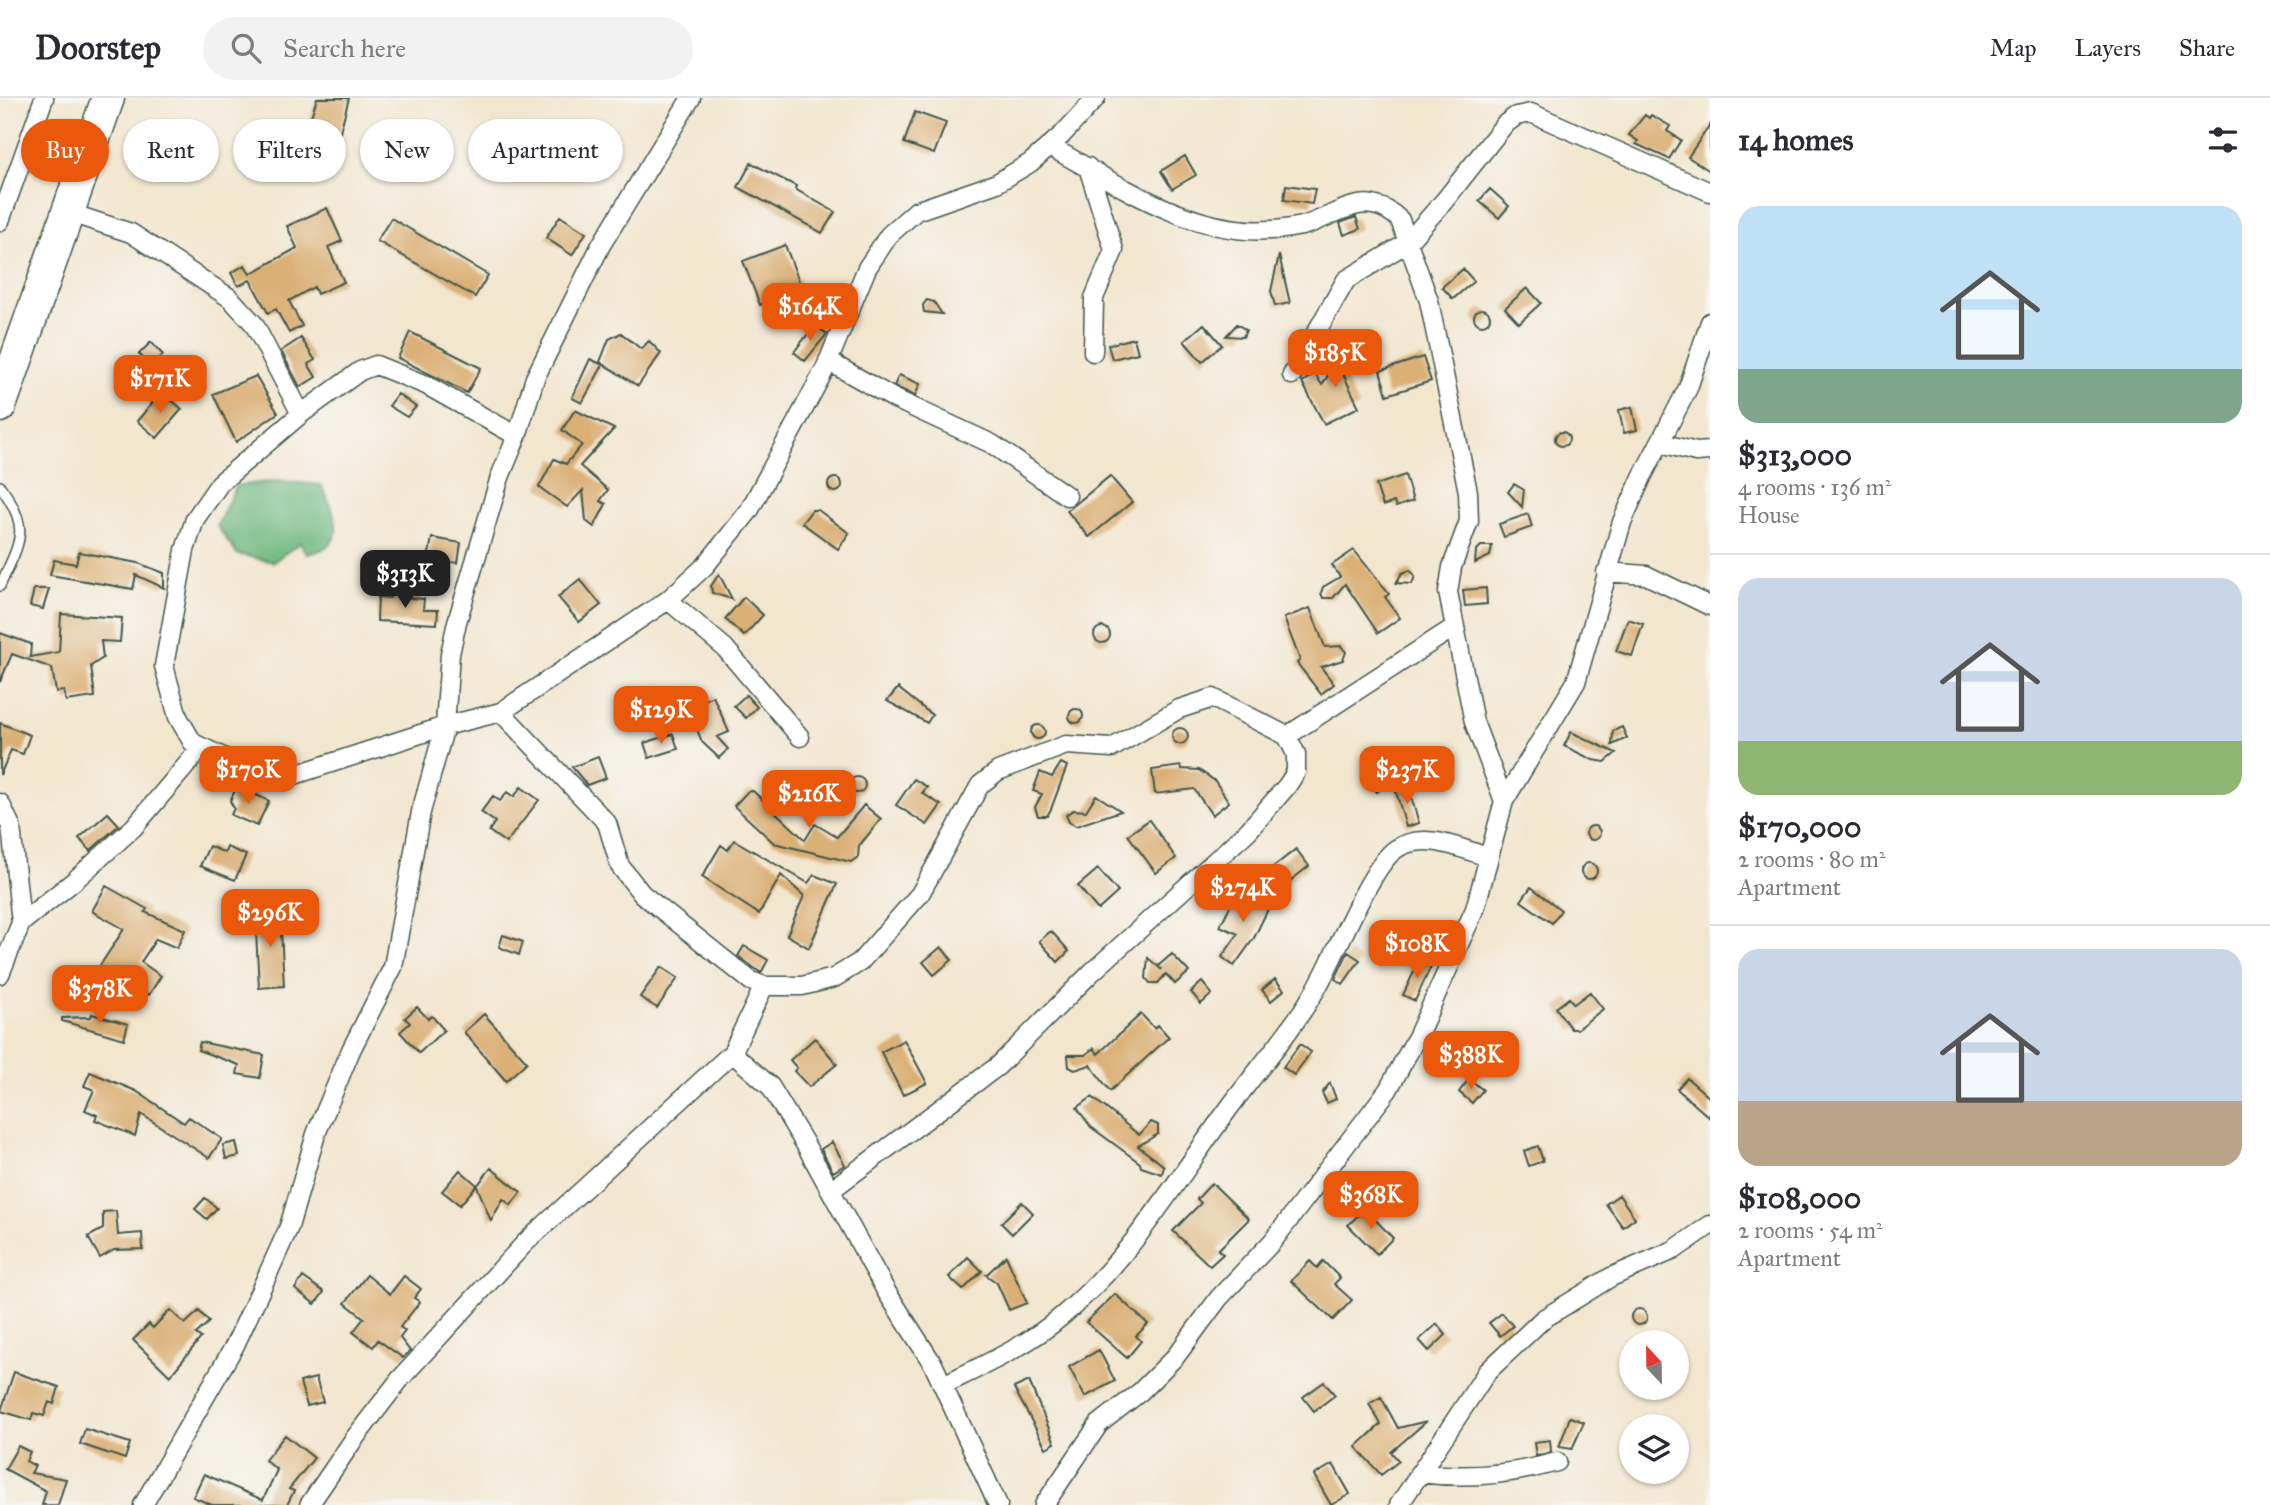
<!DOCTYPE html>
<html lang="en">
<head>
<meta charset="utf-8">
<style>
	body { margin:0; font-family:"IM FELL Great Primer",serif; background:#f2f2f3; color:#2b2b33; height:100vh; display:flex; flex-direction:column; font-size:26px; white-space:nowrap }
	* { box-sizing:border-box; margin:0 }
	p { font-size:23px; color:#7c7c81 }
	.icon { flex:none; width:38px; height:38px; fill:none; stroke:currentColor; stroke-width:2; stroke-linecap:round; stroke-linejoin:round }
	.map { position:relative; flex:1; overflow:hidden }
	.details { display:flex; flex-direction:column; background:#fff; width:560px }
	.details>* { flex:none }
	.top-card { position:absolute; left:21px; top:21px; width:665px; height:63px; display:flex; gap:14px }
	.needle { width:46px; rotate:338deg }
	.buttons { position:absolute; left:1619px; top:1232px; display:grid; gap:14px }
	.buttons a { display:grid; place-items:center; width:70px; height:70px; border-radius:50%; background:#fff; box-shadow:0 2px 5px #0004; font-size:35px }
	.price { position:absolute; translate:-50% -60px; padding:0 16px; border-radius:14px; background:#ea580c; color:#fff; font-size:23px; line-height:46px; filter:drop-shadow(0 2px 4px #0008) }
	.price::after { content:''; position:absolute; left:50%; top:42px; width:21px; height:16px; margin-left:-10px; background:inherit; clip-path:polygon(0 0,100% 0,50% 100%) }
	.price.active { background:#222; color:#fff }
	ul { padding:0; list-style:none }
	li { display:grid; align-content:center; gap:14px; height:371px; padding:0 28px }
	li+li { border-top:2px solid #e1e1e2 }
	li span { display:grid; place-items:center; height:217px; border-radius:21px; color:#555 }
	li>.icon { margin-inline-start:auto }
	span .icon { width:126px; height:126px; fill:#fffc; stroke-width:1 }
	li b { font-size:30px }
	h2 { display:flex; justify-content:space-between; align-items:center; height:84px; padding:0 28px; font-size:30px }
	.pill { padding:0 24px; border-radius:32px; background:#fff; box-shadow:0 2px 5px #0004; font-size:24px; line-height:63px }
	.pill.active { background:#ea580c; color:#fff }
	header { display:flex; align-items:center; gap:42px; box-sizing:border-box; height:98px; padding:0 35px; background:#fff; border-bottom:2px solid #e1e1e2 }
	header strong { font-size:33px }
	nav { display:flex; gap:38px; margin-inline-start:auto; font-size:24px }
	.search { width:490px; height:63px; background:#f2f2f3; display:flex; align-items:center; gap:18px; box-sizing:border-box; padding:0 24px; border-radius:38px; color:#7c7c81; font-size:26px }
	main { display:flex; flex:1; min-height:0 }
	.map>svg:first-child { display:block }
	.forest { fill:#6eb77e; stroke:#467a59; stroke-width:2 }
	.building { fill:#dbb077 }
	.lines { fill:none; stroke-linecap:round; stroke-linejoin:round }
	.lane-casing { stroke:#3f564b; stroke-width:12 }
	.street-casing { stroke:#3f564b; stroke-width:21 }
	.highway-casing { stroke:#3f564b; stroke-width:35 }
	.lane { stroke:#fff; stroke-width:9 }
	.street { stroke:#fff; stroke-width:18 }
	.highway { stroke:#fff; stroke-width:32 }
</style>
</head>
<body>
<header>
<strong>Doorstep</strong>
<div class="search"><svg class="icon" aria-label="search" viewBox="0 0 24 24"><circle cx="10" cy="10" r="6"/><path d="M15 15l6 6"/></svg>Search here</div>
<nav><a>Map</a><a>Layers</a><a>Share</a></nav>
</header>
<main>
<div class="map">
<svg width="1710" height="1407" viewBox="0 0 1710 1407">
	<rect width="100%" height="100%" fill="#f6f6f2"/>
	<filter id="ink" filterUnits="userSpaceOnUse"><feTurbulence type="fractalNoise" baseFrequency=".0143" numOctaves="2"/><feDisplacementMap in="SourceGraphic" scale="14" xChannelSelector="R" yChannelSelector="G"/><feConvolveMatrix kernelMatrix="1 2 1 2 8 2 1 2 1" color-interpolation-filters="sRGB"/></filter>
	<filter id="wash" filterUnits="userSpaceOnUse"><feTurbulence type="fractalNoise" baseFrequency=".00686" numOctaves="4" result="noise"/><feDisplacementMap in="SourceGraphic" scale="28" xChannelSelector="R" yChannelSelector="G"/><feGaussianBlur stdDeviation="1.57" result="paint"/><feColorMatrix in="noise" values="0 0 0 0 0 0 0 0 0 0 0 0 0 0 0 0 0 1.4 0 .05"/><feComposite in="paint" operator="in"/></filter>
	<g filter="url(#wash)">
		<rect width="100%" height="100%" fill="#f2e6cf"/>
		<path class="forest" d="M275,383L321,387C334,416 353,447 307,456L300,445L273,464L237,456L217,428L236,388Z"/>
		<g id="blocks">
			<path class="building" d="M317,0H349L331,68L297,62Z
				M915,14L946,25L934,56L904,45Z
				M1645,17L1649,20L1651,17L1670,28L1667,33L1681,42L1669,61L1636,46L1638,43L1629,37Z
				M1710,27V73L1688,59Z
				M1185,58L1196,77L1172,91L1161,73Z
				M751,65L796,88L795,91L835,114L822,135L738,89Z
				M1286,87L1315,91L1312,106L1284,102Z
				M1490,91L1509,108L1499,120L1479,103Z
				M327,110L342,143L328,149L344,184L317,196L314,189L289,203L302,228L289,235L276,211L268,215L250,182L238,188L231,175L245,167L250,176L297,150L287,128Z
				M560,118L586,135L572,157L546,140Z
				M1356,119L1360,131L1344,137L1340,125Z
				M391,120L488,177L475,199L377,143Z
				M785,147L802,191L760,207L743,163Z
				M1279,157L1290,205L1275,208L1271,193Z
				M1463,171L1474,183L1453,201L1442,189Z
				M1527,190L1541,205L1519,225L1505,210Z
				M927,202L934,204L942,216L924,214L923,207Z
				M1474 219a8 8 0 1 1 16 0a8 8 0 1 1-16 0Z
				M1204,226L1222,247L1202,264L1184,243Z
				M1237,226L1246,232L1243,239L1226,238Z
				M815,227L827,236L805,263L794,254Z
				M410,234L481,270L467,295L398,260Z
				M621,235L641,251L649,243L661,255L638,288L600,264L609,241Z
				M301,240L315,262L308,266L316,279L300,289L281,253Z
				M1134,240L1138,255L1112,261L1108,247Z
				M151,244L163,257L151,268L139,256Z
				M1365,250L1370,263L1342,274L1359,309L1324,326L1302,284L1315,276L1322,287L1329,276L1327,271Z
				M1423,259L1431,283L1387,297L1380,273Z
				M590,261L603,267L582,305L572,300Z
				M899,277L920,286L915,298L894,288Z
				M256,278L278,315L236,344L213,296Z
				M162,294L182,311L157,340L137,323Z
				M398,296L416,309L407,319L389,308Z
				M1632,309L1637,332L1624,335L1619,312Z
				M575,312L614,331L580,368L608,392L600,403L606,406L594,429L586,423L583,392L567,409L539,389L554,361L566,366L582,347L562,332Z
				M1555 341a7 7 0 1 1 14 0a7 7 0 1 1-14 0Z
				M1405,377L1413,403L1396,409L1394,404L1383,408L1376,387Z
				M1110,378L1132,404L1089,439L1067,413Z
				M828 387a7 7 0 1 1 14 0a7 7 0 1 1-14 0Z
				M1514,386L1524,392L1522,409L1508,394Z
				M812,412H818L849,435L838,451L802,425Z
				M1528,416L1532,429L1504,439L1499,426Z
				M432,440L461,445L458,465L428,461Z
				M1481,448H1492L1490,458L1475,465L1476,453Z
				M1354,452L1389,496L1385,499L1400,520L1378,535L1345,486L1333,500H1323L1321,495L1323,489L1340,479L1332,467Z
				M79,454L138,465L164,475V490L136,477L133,491L50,477L54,462L76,466Z
				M1410,472L1415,478L1412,486L1396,485L1402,475Z
				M719,476L732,501L712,495L711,488Z
				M580,481L601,507L579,524L558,499Z
				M1486,490L1487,506L1465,508L1463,492Z
				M34,491H49L43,511L30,508Z
				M390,493L410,494V500L424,501L423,512H438L437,526L377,523L378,499L390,500Z
				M744,499L763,517L744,538L725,521Z
				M1310,510L1325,549L1341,548L1346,554L1343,562L1321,569L1334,586L1321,596L1297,565L1300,562L1284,520Z
				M61,516L122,520L120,544L101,543L103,560L91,568L95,599L66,603L64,593L56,594L52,570L12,556L0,584V535L31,546L30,559L59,554Z
				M1628,521L1643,526L1632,558L1616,553Z
				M1094 537a8 8 0 1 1 16 0a8 8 0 1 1-16 0Z
				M898,590L932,617L927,625L887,603Z
				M746,597L757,609L746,620L734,608Z
				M713,598L729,634L717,639L728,651L719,660L702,644L688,609Z
				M1069 618a7 7 0 1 1 14 0a7 7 0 1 1-14 0Z
				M0,625L30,637L23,656L11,652L0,677Z
				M1031 634a7 7 0 1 1 14 0a7 7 0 1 1-14 0Z
				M1622,629L1627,640L1612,647L1613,633Z
				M1172 638a8 8 0 1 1 16 0a8 8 0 1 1-16 0Z
				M1571,634L1616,655L1605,664L1593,662L1564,648Z
				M673,636L678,651L649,660L644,645Z
				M598,659L606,680L587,687L572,669Z
				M1394,661L1404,673L1377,694L1368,682Z
				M1061,665L1067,668L1051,711L1047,718H1038L1035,709L1042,696L1033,693L1040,674L1052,679Z
				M1181,668L1182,671L1199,672L1215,683L1229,704L1212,717L1194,691L1155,696L1152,672Z
				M849 687a8 8 0 1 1 16 0a8 8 0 1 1-16 0Z
				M914,681L927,689L922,695L941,707L927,727L896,707Z
				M1407,686L1419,725L1406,729L1395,690Z
				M237,688L269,703L257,728L231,717L234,710L230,703Z
				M521,689L539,702L506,745L489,733L495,724L481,714L493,698L500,703L507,694L514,699Z
				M748,693H753L805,742L815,726L837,739L864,707L881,721L859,748L858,759L851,764L774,745L734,708Z
				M1096,697L1121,713L1076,728L1069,724L1066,717L1073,712L1086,713Z
				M108,715L119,727L90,753L79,740Z
				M1149,722L1176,760L1156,775L1128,737Z
				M1586 735a7 7 0 1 1 14 0a7 7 0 1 1-14 0Z
				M734,742L808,785L814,777L837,786L809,850L787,837L804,798L781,777L759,816L702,779L721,747L728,752Z
				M209,748L225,755L227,749L246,757L235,782L200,768Z
				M1296,751L1309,768L1280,791L1267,774Z
				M1581 773a8 8 0 1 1 16 0a8 8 0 1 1-16 0Z
				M1098,771L1118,794L1098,812L1078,788Z
				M106,788L147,811L145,814L185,832L177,850L156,841L141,864L161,878L149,897L136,889L133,894L97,872L124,831L92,813Z
				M1531,789L1561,812L1552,825L1521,803Z
				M1238,792L1270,807L1254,840L1234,868L1222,859L1238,836L1220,828Z
				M280,813L284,888L259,890L255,815Z
				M1432,826L1446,832L1434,858L1421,853Z
				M1051,833L1069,853L1058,864L1039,843Z
				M503,837L523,844L519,857L499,849Z
				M744,848L768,862L761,875L738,858Z
				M941,849L952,862L934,877L923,864Z
				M1348,854L1360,862L1343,886L1335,881Z
				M1172,856L1189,874L1175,886L1166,876L1158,885H1150L1146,880L1148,860L1162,872L1158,868Z
				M1420,861L1432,866L1415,903L1403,897Z
				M661,869L678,880L657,910L640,899Z
				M1275,881L1284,892L1271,903L1262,892Z
				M1202,884L1212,896L1201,906L1191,894Z
				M1590,894L1603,911L1577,931H1571L1556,910L1569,900L1574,906Z
				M417,909L428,921L432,918L444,932L419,955L400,934L410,925L405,920Z
				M92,916L128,926L124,941L62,923V920L91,919Z
				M484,916L527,964L506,983L464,934Z
				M1141,916L1154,930L1158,927L1169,939L1110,993L1090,967L1075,972L1069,969L1068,957H1085L1094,950L1098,956Z
				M815,940L837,966L809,989L794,973L797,970L790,962Z
				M904,942L927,985L903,997L881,954Z
				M200,944L264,957L260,980L237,976L239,967L198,952Z
				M1300,946L1311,954L1294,977L1283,969Z
				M90,974L136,993L184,1025L189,1019L222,1041L209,1060L141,1016L135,1038L95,1022L97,1017L85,1012L94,992L84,988Z
				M1687,980L1710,1000V1020L1677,991Z
				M1469,981L1483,992L1472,1005L1459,994Z
				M1330,985L1336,1001L1327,1005L1322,995Z
				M1092,999L1139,1037L1151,1024L1158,1027V1036L1138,1048L1164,1068L1162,1076L1141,1069L1140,1065L1091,1029L1077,1010Z
				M236,1044L239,1058L226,1061L223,1047Z
				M832,1044L845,1067L833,1074L821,1051Z
				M1538,1048L1543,1063L1529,1068L1524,1053Z
				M491,1070L521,1094L511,1107L503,1101L491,1123L477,1088Z
				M460,1072L477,1087L460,1107L442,1093Z
				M1212,1085L1249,1121L1218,1152L1223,1156L1210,1168L1173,1133L1201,1105L1197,1101Z
				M1619,1097L1635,1120L1623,1129L1606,1106Z
				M205,1100L217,1110L207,1121L195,1111Z
				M1022,1104L1033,1115L1012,1136L1001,1125Z
				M1365,1111L1393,1140L1377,1156L1348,1127Z
				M116,1113L118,1137L142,1135L143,1151L114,1152L100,1160L88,1139L103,1131V1114Z
				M1006,1158L1027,1205L1009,1212L997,1185L986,1177Z
				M968,1159L982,1173L963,1192L949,1179Z
				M1310,1163L1317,1170L1323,1163L1340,1180L1334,1186L1352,1202L1333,1222L1291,1183Z
				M367,1177L390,1196L404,1178L421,1191L414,1200L420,1204L400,1229L405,1233L400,1240L410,1253L403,1260L378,1242L373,1249L353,1234L364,1220L345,1205Z
				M303,1179L324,1194L315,1206L295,1191Z
				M1115,1196L1148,1226L1136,1238L1141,1243L1127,1260L1086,1224Z
				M1631 1219a8 8 0 1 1 16 0a8 8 0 1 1-16 0Z
				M170,1212L185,1226L199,1213L209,1224L196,1236L201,1240L170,1278L133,1242L149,1226L153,1230Z
				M1502,1215L1513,1228L1500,1238L1489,1225Z
				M1437,1226L1446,1237L1429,1253L1419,1242Z
				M1099,1252L1115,1283L1085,1299L1069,1269Z
				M14,1274L59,1289L54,1306L49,1304L44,1318L33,1315L31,1322L1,1313Z
				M316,1280L323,1304L307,1308L300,1284Z
				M1029,1283L1055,1345L1046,1350L1014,1290Z
				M1324,1284L1335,1297L1314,1313L1303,1299Z
				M1381,1299L1398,1330L1427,1323L1391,1354L1399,1363L1381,1377L1356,1349L1381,1326L1369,1306Z
				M1570,1319L1584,1324L1572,1351L1559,1349Z
				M85,1331L130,1345L125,1361L80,1346Z
				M285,1337L314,1360L289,1391L294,1393L287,1407H212L193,1399L204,1376L263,1402L277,1372L265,1362Z
				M1550,1342L1551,1354L1536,1358L1534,1344Z
				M18,1348L30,1354L26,1363L35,1368L31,1375L66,1381L58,1407H42L46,1393L5,1371Z
				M1333,1366L1350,1396L1331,1407L1314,1377Z"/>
		</g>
	</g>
	<g filter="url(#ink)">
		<use href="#blocks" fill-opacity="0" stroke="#3f564b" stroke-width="2"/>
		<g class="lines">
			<g class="lane-casing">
				<path id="lane" d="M0,388C32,431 20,443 0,488"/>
			</g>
			<g class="street-casing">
				<path id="street" d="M1049,48C1115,84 1191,138 1270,132C1281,132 1292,130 1302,128C1323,123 1352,102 1373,107C1384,109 1393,115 1400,122L1429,203L1468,394L1469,423L1452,469L1448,494L1474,624L1504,703
					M1088,69L1114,152L1094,200L1093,254
					M67,114L131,135L230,200L254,226L301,316
					M0,123L44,0
					M828,263L895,301L992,346L1067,398
					M1292,277L1346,182L1407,145L1445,102L1504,27L1516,18L1531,15L1710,94
					M517,338L426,287L376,267L360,273L301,316L220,385L195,421L185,452L164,568L178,619L193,645L270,681H282L445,628L501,614L668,502L705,468L749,413L825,271L867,170L889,137L916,113L997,85L1030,65L1062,37L1096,0
					M1661,345L1696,354L1710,353
					M1606,474L1646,477L1710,508
					M668,502L725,550L800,639
					M501,614L607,725L620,768L642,796L751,883L764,888H802L834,880L860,864L920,796L980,687L998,673L1066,647L1112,650L1179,611L1213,600L1287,638L1296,656V674L1287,688L1248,733L1091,875L998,968L831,1092
					M1287,638L1453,530
					M0,705L11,728L21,825L0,876
					M21,825L74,783L134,729L201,650
					M732,955L770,988L805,1046L886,1193L933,1266L998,1407
					M943,1287C984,1267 1027,1248 1062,1218C1129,1162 1174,1086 1224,1017C1254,975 1289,937 1315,893C1334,862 1370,768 1396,751C1424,733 1459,750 1488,759
					M1419,1375C1467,1381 1511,1377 1557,1364
					M143,1407L235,1247L262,1189L289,1129L316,1036L351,952L393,869L421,714L445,628L450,556L457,524L500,379L517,338L535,280L601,147L691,0
					M309,1407L354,1341L401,1280L525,1145L732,955L764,888
					M1044,1407L1099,1326L1140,1294L1176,1258L1219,1200L1272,1144L1388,992L1418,937L1475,811L1504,703L1576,584L1622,424L1642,379L1688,290L1710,224
					M1399,1407L1487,1274L1543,1221L1611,1179L1674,1152L1710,1127"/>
			</g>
			<g class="highway-casing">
				<path id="highway" d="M0,308L108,0"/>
			</g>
			<use href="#lane" class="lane"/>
			<use href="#street" class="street"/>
			<use href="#highway" class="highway"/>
		</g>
	</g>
</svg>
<div class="buttons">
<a><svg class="needle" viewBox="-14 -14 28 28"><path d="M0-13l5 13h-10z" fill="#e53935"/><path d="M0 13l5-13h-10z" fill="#7c7c81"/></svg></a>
<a><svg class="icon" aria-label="layers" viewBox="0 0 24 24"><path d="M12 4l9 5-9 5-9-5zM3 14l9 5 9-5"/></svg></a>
</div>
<b class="price" style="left:810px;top:245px">$164K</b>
<b class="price" style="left:1335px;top:291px">$185K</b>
<b class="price" style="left:160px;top:317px">$171K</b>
<b class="price active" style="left:405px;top:512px">$313K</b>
<b class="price" style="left:661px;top:648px">$129K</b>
<b class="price" style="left:248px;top:708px">$170K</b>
<b class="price" style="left:1407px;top:708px">$237K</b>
<b class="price" style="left:809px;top:732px">$216K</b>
<b class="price" style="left:1243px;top:826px">$274K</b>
<b class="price" style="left:270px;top:851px">$296K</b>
<b class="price" style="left:1417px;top:882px">$108K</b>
<b class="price" style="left:100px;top:927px">$378K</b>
<b class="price" style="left:1471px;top:993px">$388K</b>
<b class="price" style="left:1371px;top:1133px">$368K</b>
<div class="top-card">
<a class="pill active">Buy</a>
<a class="pill">Rent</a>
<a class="pill">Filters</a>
<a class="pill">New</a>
<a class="pill">Apartment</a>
</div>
</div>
<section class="details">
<h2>14 homes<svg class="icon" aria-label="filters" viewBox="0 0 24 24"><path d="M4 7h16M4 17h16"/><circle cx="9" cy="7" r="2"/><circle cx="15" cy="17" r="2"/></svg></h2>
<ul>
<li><span style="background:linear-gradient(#bfe0f5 75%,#7fa58c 0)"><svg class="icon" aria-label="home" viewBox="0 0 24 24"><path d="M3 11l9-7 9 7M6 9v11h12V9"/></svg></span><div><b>$313,000</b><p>4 rooms · 136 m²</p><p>House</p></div></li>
<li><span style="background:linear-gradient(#c9d6e8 75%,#8fb573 0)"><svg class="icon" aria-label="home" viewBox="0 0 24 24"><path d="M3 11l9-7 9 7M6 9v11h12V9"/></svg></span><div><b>$170,000</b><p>2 rooms · 80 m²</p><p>Apartment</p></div></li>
<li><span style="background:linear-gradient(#c9d6e8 70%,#b9a48a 0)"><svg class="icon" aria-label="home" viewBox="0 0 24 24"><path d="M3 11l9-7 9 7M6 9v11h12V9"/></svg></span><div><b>$108,000</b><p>2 rooms · 54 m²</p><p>Apartment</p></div></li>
</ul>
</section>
</main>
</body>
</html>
